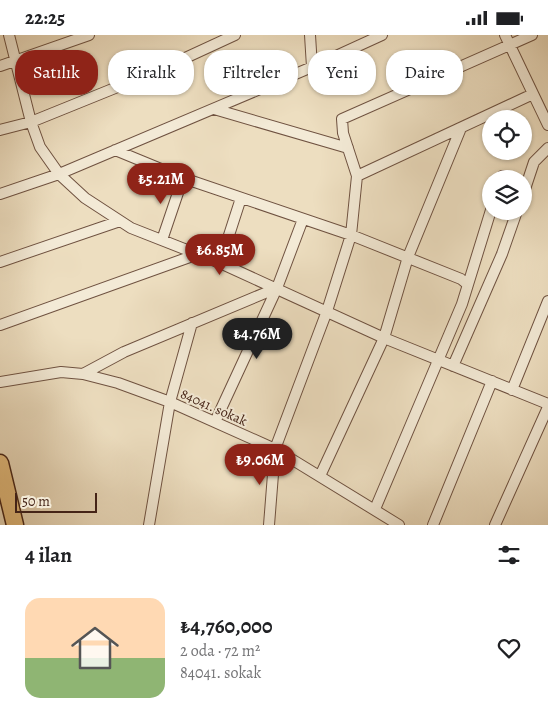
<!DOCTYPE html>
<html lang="tr">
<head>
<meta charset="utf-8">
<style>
	body { margin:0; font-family:Alegreya,serif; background:#f2f2f2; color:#202124; height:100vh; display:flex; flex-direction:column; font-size:19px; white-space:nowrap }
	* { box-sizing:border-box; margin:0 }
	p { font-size:16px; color:#757577 }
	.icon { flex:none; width:28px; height:28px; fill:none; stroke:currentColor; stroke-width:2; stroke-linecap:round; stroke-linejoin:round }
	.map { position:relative; height:490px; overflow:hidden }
	.panel { display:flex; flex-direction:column; background:#fff; flex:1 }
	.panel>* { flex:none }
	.top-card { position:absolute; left:15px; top:15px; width:519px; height:45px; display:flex; gap:10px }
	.fabs { position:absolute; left:482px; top:75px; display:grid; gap:10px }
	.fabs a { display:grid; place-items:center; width:50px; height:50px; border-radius:50%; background:#fff; box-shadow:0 1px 4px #0004; font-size:25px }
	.scale { position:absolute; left:15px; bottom:12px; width:82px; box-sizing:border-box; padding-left:5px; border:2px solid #452417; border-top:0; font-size:14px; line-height:18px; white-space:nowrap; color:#452417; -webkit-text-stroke:4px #f3ead6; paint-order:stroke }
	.price { position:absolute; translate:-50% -42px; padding:0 11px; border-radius:18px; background:#8f2418; color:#fff; font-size:16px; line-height:32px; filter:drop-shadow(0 1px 2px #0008) }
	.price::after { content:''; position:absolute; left:50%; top:30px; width:15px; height:11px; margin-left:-8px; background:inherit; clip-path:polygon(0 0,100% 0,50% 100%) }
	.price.selected { background:#222; color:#fff }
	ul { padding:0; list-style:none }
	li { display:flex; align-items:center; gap:15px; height:125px; padding:0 25px }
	li span { display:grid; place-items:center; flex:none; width:140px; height:100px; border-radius:15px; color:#555 }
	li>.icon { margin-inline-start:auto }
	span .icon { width:60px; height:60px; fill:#fffc; stroke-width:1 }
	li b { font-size:21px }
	h2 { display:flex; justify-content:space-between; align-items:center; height:60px; padding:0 25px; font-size:21px }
	.chip { padding:0 18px; border-radius:20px; background:#fff; box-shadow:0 1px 4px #0004; font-size:18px; line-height:45px }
	.chip.selected { background:#8f2418; color:#fff }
	.status { display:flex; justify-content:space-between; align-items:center; height:35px; padding:0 25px; background:#fff; direction:ltr }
	.status svg { height:14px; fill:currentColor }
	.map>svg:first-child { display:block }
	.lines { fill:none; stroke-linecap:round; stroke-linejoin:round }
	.street-casing { stroke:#6f5241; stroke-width:12 }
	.primary-casing { stroke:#452417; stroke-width:19 }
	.street { stroke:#f3ead6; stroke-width:10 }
	.primary { stroke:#e6bf80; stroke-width:16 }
	.labels { text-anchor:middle; stroke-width:4; stroke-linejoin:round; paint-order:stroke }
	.street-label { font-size:14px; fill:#452417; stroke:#f3ead6 }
</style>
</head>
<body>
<div class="status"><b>22:25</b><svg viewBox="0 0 49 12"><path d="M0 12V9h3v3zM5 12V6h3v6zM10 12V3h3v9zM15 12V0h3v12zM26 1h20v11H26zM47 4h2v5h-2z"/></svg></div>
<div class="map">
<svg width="548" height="490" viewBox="0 0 548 490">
	<rect width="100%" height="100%" fill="#eddec0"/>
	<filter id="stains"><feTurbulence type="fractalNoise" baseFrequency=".004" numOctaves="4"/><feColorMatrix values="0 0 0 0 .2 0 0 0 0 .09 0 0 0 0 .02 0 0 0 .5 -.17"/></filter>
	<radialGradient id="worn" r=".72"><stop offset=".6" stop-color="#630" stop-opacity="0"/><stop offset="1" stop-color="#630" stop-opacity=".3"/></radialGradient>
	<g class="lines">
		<g class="street-casing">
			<path id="street" d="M9,0L31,87L40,112L59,139L85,163L131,193L220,228L384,303L548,369
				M310,0L312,32
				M505,0L548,90
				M0,31L89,0
				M214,74L348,113
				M0,95L31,87L157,36L235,0
				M115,115L183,143L351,200L461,244L467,249
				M357,141L533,59
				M501,144L502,141
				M524,157L534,127L548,113
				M0,159L59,139L312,32L382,0
				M162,205L183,143
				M0,227L120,186
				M220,228L241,163
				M0,290L198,219
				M453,331L502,219L517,176
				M83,339L124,317L277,253
				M0,347L61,337L83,339L118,348L170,367L275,414L399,490
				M512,355L548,266
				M215,387L277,253L303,184
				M320,441L384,303L408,222L461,93
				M375,474L462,269L491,175
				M149,490L170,367L192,288
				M269,490L275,414L327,276L351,200L357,141L343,98L342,84L532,0
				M433,490L492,346
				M495,490L548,372"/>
		</g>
		<g class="primary-casing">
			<path id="primary" d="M0,428L15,490"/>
		</g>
		<use href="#street" class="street"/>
		<use href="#primary" class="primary"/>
	</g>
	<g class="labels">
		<g class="street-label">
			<text transform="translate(214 372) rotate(24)" y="5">84041. sokak</text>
		</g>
	</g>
	<rect width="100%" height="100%" filter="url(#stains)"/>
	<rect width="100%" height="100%" fill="url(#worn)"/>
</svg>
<div class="fabs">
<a><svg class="icon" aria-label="locate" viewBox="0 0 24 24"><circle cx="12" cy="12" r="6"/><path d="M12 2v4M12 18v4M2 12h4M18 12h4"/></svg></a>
<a><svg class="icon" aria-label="layers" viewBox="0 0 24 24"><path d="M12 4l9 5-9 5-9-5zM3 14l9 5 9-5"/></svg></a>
</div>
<div class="scale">50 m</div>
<b class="price" style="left:161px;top:170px">₺5.21M</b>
<b class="price" style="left:220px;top:241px">₺6.85M</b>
<b class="price selected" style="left:257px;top:325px">₺4.76M</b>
<b class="price" style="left:260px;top:451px">₺9.06M</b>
<div class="top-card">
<a class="chip selected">Satılık</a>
<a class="chip">Kiralık</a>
<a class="chip">Filtreler</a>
<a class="chip">Yeni</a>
<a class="chip">Daire</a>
</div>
</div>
<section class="panel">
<h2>4 ilan<svg class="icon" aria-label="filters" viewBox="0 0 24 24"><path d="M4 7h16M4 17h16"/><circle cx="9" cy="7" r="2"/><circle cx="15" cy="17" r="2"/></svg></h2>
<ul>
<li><span style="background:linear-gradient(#ffd9b3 60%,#8fb573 0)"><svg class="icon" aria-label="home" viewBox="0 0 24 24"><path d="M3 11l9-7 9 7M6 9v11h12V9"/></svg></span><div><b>₺4,760,000</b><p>2 oda · 72 m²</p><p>84041. sokak</p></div><svg class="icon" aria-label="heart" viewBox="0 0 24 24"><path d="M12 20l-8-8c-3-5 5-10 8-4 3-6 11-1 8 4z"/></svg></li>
</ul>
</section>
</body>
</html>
